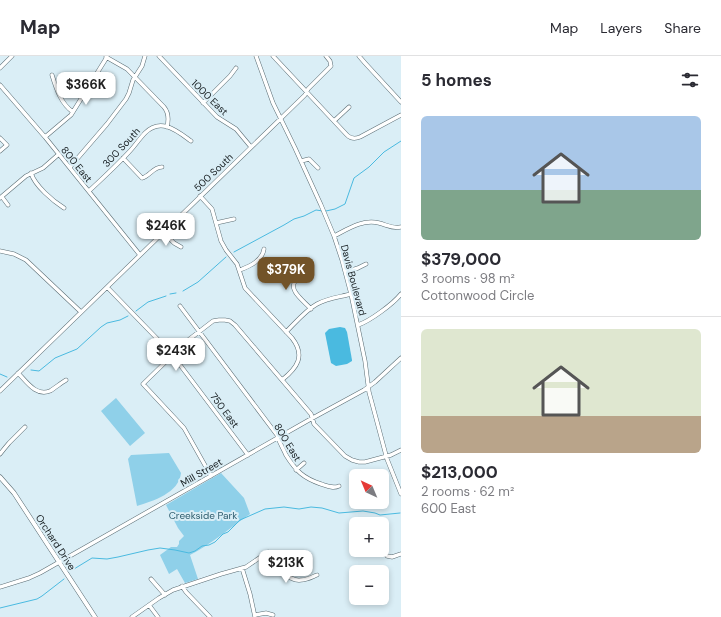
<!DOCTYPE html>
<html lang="en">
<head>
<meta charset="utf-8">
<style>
	body { margin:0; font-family:"DM Sans",sans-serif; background:#f2f2f3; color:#2b2b33; height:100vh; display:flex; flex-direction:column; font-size:15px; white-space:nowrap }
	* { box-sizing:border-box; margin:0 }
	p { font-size:13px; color:#7c7c81 }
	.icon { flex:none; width:22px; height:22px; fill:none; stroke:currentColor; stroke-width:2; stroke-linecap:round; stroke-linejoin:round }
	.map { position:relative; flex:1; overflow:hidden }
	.sheet { display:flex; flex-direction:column; background:#fff; width:320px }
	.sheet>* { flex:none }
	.needle { width:26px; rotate:316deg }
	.fabs { position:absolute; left:349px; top:413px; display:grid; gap:8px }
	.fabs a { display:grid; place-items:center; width:40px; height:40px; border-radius:6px; background:#fff; box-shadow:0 2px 6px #0003; font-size:20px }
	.price { position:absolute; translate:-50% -34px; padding:0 9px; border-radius:8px; background:#fff; color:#222; font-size:13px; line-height:26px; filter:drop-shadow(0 1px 2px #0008) }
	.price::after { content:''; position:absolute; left:50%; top:24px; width:12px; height:9px; margin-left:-6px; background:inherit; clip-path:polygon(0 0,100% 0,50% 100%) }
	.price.selected { background:#725328; color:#fff }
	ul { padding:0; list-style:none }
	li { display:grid; align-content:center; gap:8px; height:212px; padding:0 20px }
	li+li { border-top:1px solid #e1e1e2 }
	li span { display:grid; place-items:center; height:124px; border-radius:6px; color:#555 }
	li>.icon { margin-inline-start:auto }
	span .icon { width:72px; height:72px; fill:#fffc; stroke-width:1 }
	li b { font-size:17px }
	h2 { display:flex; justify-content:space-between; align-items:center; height:48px; padding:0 20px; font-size:17px }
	header { display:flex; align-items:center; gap:24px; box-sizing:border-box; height:56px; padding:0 20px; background:#fff; border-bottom:1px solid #e1e1e2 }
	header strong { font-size:19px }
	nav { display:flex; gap:22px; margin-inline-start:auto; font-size:14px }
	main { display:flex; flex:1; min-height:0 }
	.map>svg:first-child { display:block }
	.green { fill:#8fd0e9 }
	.water { fill:#4abae0 }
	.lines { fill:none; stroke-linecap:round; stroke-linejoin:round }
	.stream { stroke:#4abae0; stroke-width:1 }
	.minor-casing { stroke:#5a6c73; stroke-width:4.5 }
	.major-casing { stroke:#5a6c73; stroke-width:5 }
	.minor { stroke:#fff; stroke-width:3.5 }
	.major { stroke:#fff; stroke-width:4 }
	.labels { text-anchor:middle; stroke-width:4; stroke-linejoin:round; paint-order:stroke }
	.street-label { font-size:10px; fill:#161d20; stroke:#daeef6 }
	.park-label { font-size:10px; fill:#2e5c6d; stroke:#daeef6 }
</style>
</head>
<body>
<header>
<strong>Map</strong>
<nav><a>Map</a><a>Layers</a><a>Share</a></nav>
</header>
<main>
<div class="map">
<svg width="401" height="561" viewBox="0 0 401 561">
	<rect width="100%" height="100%" fill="#daeef6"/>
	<path class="green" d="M116,342L145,377L130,390L101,355Z
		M169,397L181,417C179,437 153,445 137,450L128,403L131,399Z
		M221,417L244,442L250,458C230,472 211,488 190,499L198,523L185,527L177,513L169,518L160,499L171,491H177L179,488V485L184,480L178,472L166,449Z"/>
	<path class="water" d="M340,271L345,272L347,276L352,304V305L347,308L336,310L331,307L325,277L329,273Z"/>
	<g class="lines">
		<path class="stream" d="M326,155L335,153L345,148L354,122L369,111L384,96L401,85
			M234,196L284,169L294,163L304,160L316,154L323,155
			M183,235L198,226L226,201
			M170,238L176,237
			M136,255L148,246L166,240
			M31,314L39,315L55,302L77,293L101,271L107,267L120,264L128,260
			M0,318L7,321
			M74,513L92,502L107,503L118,501L148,494L160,492L175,494L189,497L195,495L202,490L209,489L215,486L223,478L228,476L240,464L265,453L284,451L299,453L311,451L322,452L339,457L363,455L375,457L380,459L400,457
			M0,552L37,543L42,540L64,523"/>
		<g class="minor-casing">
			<path id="minor" d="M159,0L217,61L236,73L251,91
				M256,0L273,47L295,92L321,149L334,180L342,204L351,238L365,305L369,336L387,403L401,438
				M273,0L347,79C351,83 355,83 360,81L401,59
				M359,0L365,7L401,46
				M106,1L127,13L164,51C169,57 169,63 167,71
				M0,12L12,0
				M52,19C56,32 61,48 73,56
				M0,29L45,81L140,199
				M203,47L230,20L236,12
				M334,65L349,51
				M45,81L71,59L107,1
				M0,82L7,89L0,95
				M123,102L142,122C150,120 153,111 162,111
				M301,105L309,103L318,112
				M70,111L107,68L126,43L129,37L133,24L142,10L145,0
				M31,117C35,130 53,145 64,152
				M89,135C103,122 116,110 129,96C135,90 139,83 145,77C161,61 177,75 191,85
				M200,140L212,153L221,185L226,194L237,208L245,232L292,282C306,300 297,312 282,324
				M2,141L8,149
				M0,142L26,120L43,112L59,98
				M216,167L234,163
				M163,176L174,187L181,191
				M334,180C348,173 362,163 379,167C387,169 393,173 401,171
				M0,195L14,198L26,204L81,256
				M305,211C304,217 300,220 296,224C287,234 304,245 311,253
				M240,214C250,210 262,205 264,193
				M346,216L358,212L366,208
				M107,231L171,297L248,399
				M180,250L277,379C279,386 283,392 286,399C296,415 303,422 321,428C327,430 333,433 339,430
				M358,269C370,265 393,248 401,238
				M286,276C296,266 306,254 317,248C328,242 340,241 351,238
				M18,317C26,325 36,341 50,335C55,332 61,327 66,324
				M0,335L305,39L308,33L331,10L330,5L326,0
				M0,398L4,393L9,387L25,371
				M296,414L304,407
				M211,420L184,372L143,328L187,285L213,265L219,264H225L230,265L235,269L311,358L314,368L345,400L352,404L359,406H365L391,399L401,394
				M387,500L392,501L401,498
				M242,512L250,538L255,561
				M151,523L165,539
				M182,530L186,536L210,561
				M0,531L29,522L40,517L309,364L364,334L375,326L401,302
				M149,549L158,561
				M255,559L266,557L273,559
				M132,561L159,542L173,534L221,518L246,511L268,496C276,506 286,526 301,524C307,524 312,521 317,519"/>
		</g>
		<g class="major-casing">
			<path id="major" d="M0,421L14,437L95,561"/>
		</g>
		<use href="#minor" class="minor"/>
		<use href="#major" class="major"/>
	</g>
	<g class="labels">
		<g class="street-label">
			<text transform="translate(210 41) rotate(44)" y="4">1000 East</text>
			<text transform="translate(121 91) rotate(-47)" y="4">300 South</text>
			<text transform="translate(77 108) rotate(51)" y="4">800 East</text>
			<text transform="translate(213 116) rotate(-44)" y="4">500 South</text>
			<text transform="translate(354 224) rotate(75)" y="4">Davis Boulevard</text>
			<text transform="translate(225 354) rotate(53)" y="4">750 East</text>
			<text transform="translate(288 386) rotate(59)" y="4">800 East</text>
			<text transform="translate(201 416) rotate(-30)" y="4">Mill Street</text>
			<text transform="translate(56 486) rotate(57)" y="4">Orchard Drive</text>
		</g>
		<g class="park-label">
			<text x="203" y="463">Creekside Park</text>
		</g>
	</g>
</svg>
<div class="fabs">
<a><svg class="needle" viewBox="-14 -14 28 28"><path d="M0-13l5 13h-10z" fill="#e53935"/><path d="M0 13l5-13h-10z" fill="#7c7c81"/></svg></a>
<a>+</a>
<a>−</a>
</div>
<b class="price" style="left:86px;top:50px">$366K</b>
<b class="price" style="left:166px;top:191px">$246K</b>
<b class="price selected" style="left:286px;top:235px">$379K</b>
<b class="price" style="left:176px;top:316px">$243K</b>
<b class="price" style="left:286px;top:528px">$213K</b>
</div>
<section class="sheet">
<h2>5 homes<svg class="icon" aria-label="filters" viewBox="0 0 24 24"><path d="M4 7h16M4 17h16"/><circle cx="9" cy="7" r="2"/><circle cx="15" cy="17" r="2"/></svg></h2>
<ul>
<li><span style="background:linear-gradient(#a9c7e8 60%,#7fa58c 0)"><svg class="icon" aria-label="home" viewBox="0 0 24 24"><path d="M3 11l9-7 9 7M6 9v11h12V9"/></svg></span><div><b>$379,000</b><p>3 rooms · 98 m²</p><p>Cottonwood Circle</p></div></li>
<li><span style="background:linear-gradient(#dfe7d0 70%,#b9a48a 0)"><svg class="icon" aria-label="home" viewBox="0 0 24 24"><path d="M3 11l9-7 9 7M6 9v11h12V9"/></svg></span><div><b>$213,000</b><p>2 rooms · 62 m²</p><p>600 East</p></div></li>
</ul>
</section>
</main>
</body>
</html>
